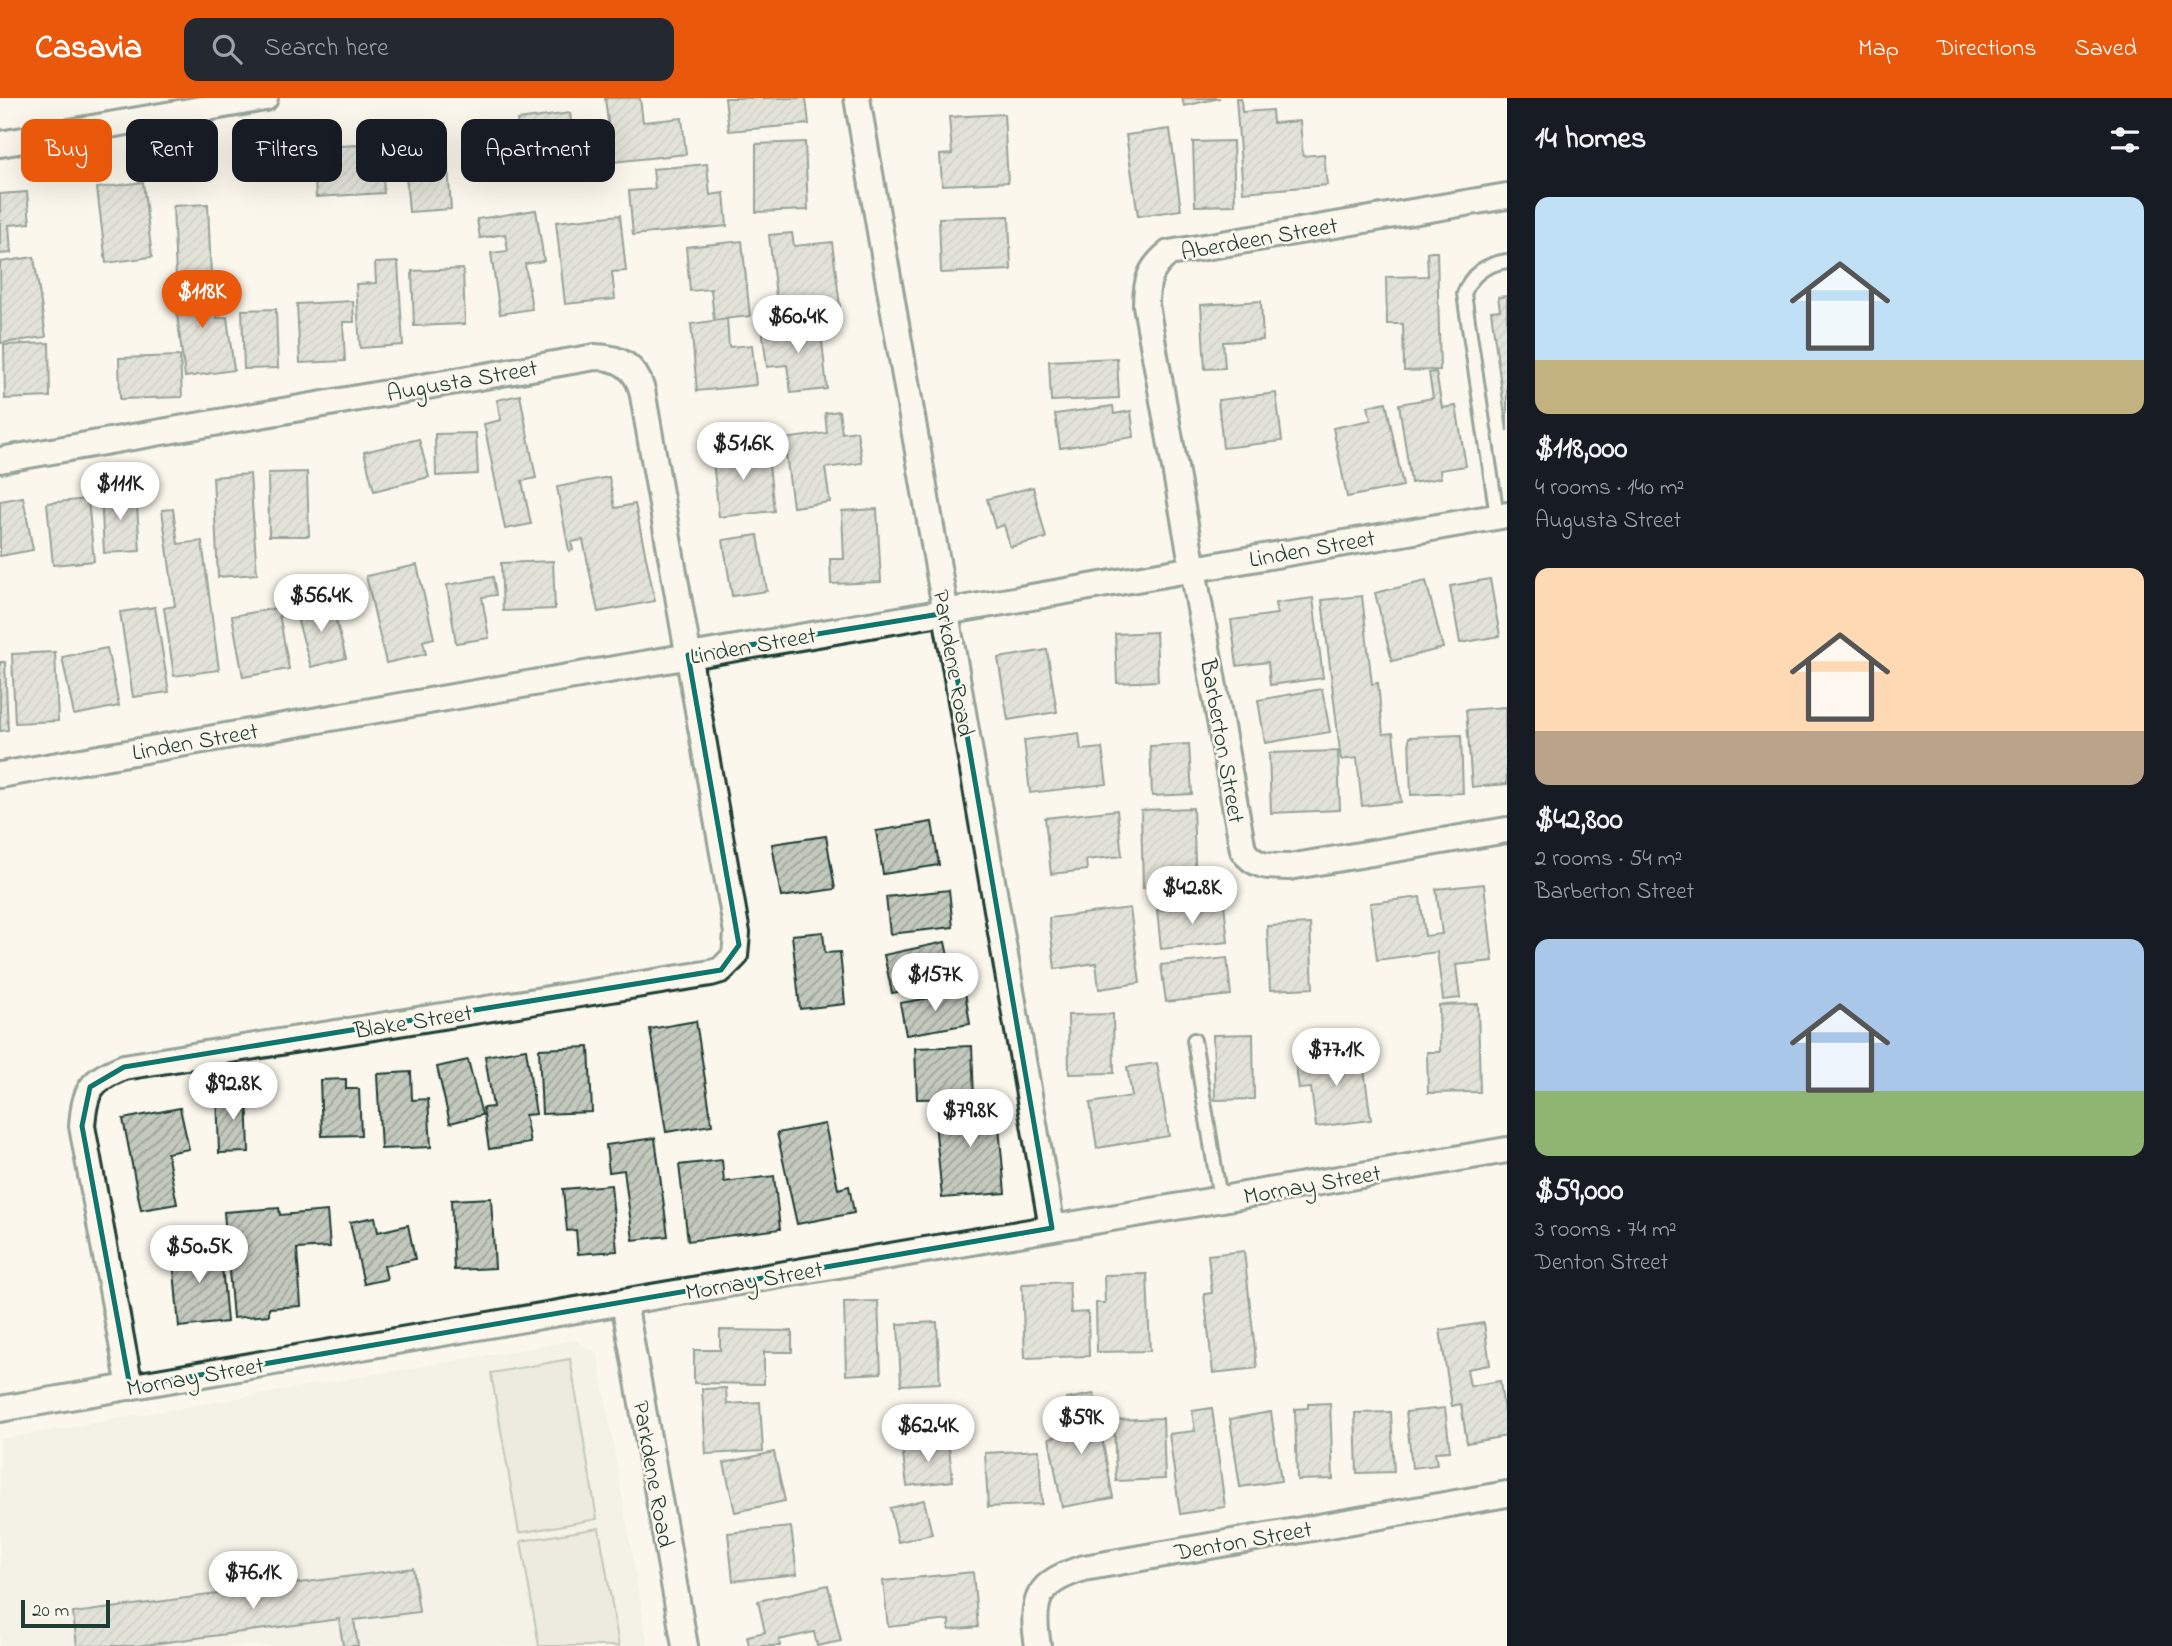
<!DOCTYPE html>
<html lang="en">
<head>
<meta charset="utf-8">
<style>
	body { margin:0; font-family:"Indie Flower",sans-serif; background:#242831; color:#f1f3f6; height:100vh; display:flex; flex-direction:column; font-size:26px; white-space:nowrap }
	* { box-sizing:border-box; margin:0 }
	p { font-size:23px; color:#9ea1a6 }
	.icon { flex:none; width:38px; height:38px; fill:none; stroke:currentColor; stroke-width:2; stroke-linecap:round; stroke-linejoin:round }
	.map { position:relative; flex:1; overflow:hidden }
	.sheet { display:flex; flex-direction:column; background:#171b24; width:665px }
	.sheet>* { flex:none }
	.guide { position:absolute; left:21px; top:21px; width:665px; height:63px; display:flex; gap:14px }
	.scale { position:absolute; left:21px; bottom:18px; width:89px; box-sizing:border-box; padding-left:7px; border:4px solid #1f3d34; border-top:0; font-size:19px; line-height:24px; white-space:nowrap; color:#1f3d34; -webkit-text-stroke:5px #fbf7ec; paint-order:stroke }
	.price { position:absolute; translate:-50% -60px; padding:0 16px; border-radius:24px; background:#fff; color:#222; font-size:23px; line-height:46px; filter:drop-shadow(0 2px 4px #0008) }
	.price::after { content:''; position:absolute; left:50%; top:42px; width:21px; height:16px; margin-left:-10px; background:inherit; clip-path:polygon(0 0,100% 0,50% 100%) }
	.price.active { background:#ea580c; color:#fff }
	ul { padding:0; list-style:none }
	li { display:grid; align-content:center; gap:14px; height:371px; padding:0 28px }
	li span { display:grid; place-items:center; height:217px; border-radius:14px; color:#555 }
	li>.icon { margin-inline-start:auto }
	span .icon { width:126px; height:126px; fill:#fffc; stroke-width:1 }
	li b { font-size:30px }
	h2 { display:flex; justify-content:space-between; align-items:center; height:84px; padding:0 28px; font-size:30px }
	.tag { padding:0 24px; border-radius:14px; background:#171b24; box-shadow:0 7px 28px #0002; font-size:24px; line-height:63px }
	.tag.active { background:#ea580c; color:#fff }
	header { display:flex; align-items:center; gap:42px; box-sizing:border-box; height:98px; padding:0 35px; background:#ea580c; color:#fff }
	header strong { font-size:33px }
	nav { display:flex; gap:38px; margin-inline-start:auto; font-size:24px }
	.search { width:490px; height:63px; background:#242831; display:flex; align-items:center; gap:18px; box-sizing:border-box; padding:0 24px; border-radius:14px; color:#9ea1a6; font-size:26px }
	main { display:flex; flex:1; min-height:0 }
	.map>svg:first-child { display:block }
	.built { fill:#eae9de }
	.grass { fill:#dbdcd1; stroke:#7d8c82; stroke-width:2 }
	.building { fill:url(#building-hatch); stroke:#1f3d34; stroke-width:2 }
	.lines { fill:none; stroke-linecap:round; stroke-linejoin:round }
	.service-casing { stroke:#1f3d34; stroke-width:18 }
	.minor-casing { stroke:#1f3d34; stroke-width:30 }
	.service { stroke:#fbf7ec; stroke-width:12 }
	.minor { stroke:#fbf7ec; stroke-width:24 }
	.marked { fill:none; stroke:#0f766e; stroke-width:5; stroke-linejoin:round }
	.labels { text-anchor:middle; stroke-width:5; stroke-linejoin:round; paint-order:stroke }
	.street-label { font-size:24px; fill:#1f3d34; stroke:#fbf7ec }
</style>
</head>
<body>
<header>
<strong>Casavia</strong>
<div class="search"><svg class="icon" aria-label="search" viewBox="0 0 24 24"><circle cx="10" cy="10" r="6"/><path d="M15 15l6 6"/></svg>Search here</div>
<nav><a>Map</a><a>Directions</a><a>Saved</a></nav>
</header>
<main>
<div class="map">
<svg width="1507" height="1548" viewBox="0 0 1507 1548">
	<defs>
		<pattern id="building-hatch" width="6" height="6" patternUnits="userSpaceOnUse" patternTransform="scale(1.75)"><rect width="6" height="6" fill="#c4c9be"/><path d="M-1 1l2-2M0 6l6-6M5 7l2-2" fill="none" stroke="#9fa49b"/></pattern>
	</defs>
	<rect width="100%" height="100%" fill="#fbf7ec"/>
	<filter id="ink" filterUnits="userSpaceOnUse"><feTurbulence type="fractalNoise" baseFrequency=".0143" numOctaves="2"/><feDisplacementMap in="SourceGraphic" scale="14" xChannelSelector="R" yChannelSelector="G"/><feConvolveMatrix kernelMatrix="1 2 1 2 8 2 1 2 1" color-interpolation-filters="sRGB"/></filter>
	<g filter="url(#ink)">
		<path class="built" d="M575,1242L598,1256L648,1548H0V1341Z"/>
		<path class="grass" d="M570,1261L597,1421L519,1435L491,1275Z
			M599,1430L619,1548H539L521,1443Z"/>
		<path class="building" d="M605,0H640L643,24L682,20L686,56L613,64Z
			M725,0H806L809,26L729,33Z
			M1182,0H1220L1184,8Z
			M1236,0H1241L1242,14L1272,12L1273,25L1300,23L1303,58L1324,56L1327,87L1243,94Z
			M570,15L576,59L523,66L517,22Z
			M1004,16L1008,84L942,87L940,57L952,56L949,19Z
			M445,25L451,111L409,114L402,28Z
			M1170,31L1181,112L1138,118L1126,37Z
			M1233,43L1235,107L1195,108L1193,44Z
			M805,44L808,112L756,114V46Z
			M360,47L361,63L382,62L384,95L316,99L313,49Z
			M707,66L710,97L724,95L727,128L633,137L629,93L655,91L653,71Z
			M143,84L152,159L106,165L97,90Z
			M27,94L30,125L9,127L11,155L0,156V96Z
			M208,106L211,177L176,179L173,108Z
			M536,112L544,163L525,166L532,211L500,216L491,155L508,153L505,136L480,140L477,121Z
			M620,117L626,173L612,174L615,201L565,206L556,124Z
			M1009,118L1011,172L941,175L939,120Z
			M792,135L794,148L832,144L840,208L778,215L769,137Z
			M742,143L750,218L714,222L711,191L690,193L686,149Z
			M1427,154H1437L1440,272L1404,273L1403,226H1387L1386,179L1428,178Z
			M34,159L46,239L1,245L0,164Z
			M398,164L403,247L360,250L356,186L376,185L375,165Z
			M463,171L465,226L414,228L412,173Z
			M212,182L217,220L227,219L234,272L185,279L173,186Z
			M1507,198V333L1491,213L1500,212L1498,199Z
			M353,203L354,224H343L345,263L300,265L297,206Z
			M1261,203L1263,242L1223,244L1225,270L1205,271L1201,207Z
			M276,211L278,270L244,271L242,212Z
			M727,221L729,249L752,247L756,287L697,293L691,226Z
			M820,224L827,291L791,295L787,267L767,269L762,230Z
			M49,245L50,299L5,301L4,247Z
			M180,258L182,299L120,301L119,260Z
			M1117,260L1119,300L1051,303L1049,263Z
			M1436,274L1442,310L1456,308L1466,368L1440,372L1441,380L1411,385L1399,306L1433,300L1429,275Z
			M1276,295L1282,343L1223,350L1218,302Z
			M520,297L536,380L522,383L531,426L505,431L484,326L501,322L497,302Z
			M1386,304L1403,388L1347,399L1333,330L1371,322L1368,308Z
			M1113,308L1114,316L1131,313L1134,339L1060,350L1055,316Z
			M839,313L842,335L857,333L862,365L825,370L830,404L793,409L784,341L827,335L825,315Z
			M476,335L478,376L436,378L435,336Z
			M419,341L429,379L374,393L364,354Z
			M767,348L774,413L719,419L712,354Z
			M307,374L309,438H269L268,375Z
			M250,376L257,476L218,479L213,379Z
			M609,379L615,410L635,406L655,503L598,514L583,442L571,444L573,452L569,453L557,389Z
			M1033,389L1046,440L1010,449L1004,427L995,430L987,401Z
			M136,392L140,453L104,455L101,394Z
			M23,399L33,452L0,458V403Z
			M88,401L94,463L53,467L47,405Z
			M173,411L178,446L202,443L219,572L174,578L164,510L175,508L162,412Z
			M877,411L881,484L831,486L830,461H844L842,413Z
			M758,437L767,493L732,498L723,442Z
			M553,463L555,511L503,513L501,465Z
			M417,467L434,540L423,543L426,556L386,565L366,478Z
			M493,479L496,497L482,499L489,540L456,545L447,487Z
			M1490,481L1500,538L1460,545L1450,488Z
			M1426,483L1443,550L1392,563L1375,495Z
			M1362,498L1372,586L1378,585L1383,636L1393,635L1401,704L1362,708L1357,660L1341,662L1322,502Z
			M1313,500L1323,580L1270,587L1268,564L1237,568L1231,522L1277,516L1275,505Z
			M331,503L346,560L311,569L295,513Z
			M155,509L169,594L133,599L120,514Z
			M278,510L289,571L243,579L232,518Z
			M1156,534L1158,583L1117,585L1115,536Z
			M107,550L119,608L74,617L62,559Z
			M1047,552L1057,614L1008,622L998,560Z
			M55,554L58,623L15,625L12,556Z
			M0,564H5L8,632L0,633Z
			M1322,591L1330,634L1265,645L1258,602Z
			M1505,609L1507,686L1472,689L1466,612Z
			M1079,635L1081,652L1102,650L1107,686L1030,695L1024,642Z
			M1461,637L1463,695L1411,697L1409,639Z
			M1189,646L1192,696L1152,698L1150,648Z
			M1338,653L1340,712L1271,715L1269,655Z
			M1193,710L1196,788L1143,790L1141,712Z
			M1117,712L1122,758L1086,762L1087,772L1051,776L1045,720Z
			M932,724L939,767L883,776L876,733Z
			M826,738L835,791L781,799L772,746Z
			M1484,786L1493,863L1456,867L1460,900L1443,902L1437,854L1377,862L1370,805L1420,799L1425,838L1442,836L1436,791Z
			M949,792L953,829L890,836L886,799Z
			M1224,805L1228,844L1161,851L1157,812Z
			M1130,810L1140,885L1099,891L1096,865L1055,871L1049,820Z
			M1310,826L1313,890L1270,892L1267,828Z
			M823,834L825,855L840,854L845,906L800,911L792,837Z
			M945,844L953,883L892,895L884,857Z
			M1227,860L1231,897L1166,904L1161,867Z
			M965,894L970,926L906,937L900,905Z
			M1478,906L1480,994L1428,995L1427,954H1440L1439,907Z
			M1113,916L1114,975L1069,976L1068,917Z
			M696,923L712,1027L666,1034L650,931Z
			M1253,936L1254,1001L1215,1002L1213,937Z
			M972,948L974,1000L917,1001L915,950Z
			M589,949L592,1014L542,1016L539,951Z
			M526,951L536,1016L525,1017L530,1045L489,1051L483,1010L493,1009L485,958Z
			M1344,955L1345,960L1362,957L1371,1022L1316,1029L1311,990L1299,991L1295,962Z
			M468,962L482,1017L450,1025L437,969Z
			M1157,965L1169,1038L1097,1050L1090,1005L1132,998L1127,969Z
			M411,974L412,1002L428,1001L431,1049L381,1051L377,976Z
			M346,981V991H359L361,1037L322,1038L320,982Z
			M247,993L249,1054L219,1055L217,994Z
			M996,995L1005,1095L942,1100L934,1012L972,1009L974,1000Z
			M180,1010L189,1051L167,1055L177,1106L141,1112L123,1021Z
			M825,1026L838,1091L849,1088L854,1115L797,1126L777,1035Z
			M655,1040L668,1138L633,1142L624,1072L609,1074L606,1047Z
			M722,1062L724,1084L774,1078L780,1131L688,1143L679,1067Z
			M611,1087L617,1153L578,1156L576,1132L567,1133L563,1091Z
			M491,1100L495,1170L454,1172L451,1102Z
			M279,1110L280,1117L327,1113L330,1149L297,1151L301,1208L269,1210V1217L233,1220L224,1114Z
			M375,1119L378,1134L408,1127L415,1161L384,1168L387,1181L364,1186L350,1124Z
			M220,1145L227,1224L179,1229L172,1150Z
			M1244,1153L1257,1270L1213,1275L1204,1196L1212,1195L1208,1157Z
			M1147,1176L1150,1253L1097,1254L1096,1205H1105L1104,1177Z
			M1069,1184L1071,1215L1088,1214L1089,1258L1025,1260L1022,1186Z
			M878,1203L881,1275L846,1277L844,1204Z
			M937,1224L940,1285L901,1287L898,1226Z
			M1484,1225L1490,1267L1467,1271L1470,1288L1500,1283L1507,1338L1467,1345L1461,1306L1452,1308L1440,1232Z
			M720,1232L792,1233V1254H764V1286L694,1285V1252H720Z
			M726,1290L727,1306L760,1304L763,1353L706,1356L702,1291Z
			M1094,1296L1113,1400L1062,1409L1049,1340L1072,1335L1066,1301Z
			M1330,1305L1333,1381L1297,1382L1295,1311L1308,1310V1306Z
			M1212,1310L1225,1409L1180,1416L1169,1336L1195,1333L1192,1313Z
			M1445,1310L1450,1353L1435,1354L1437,1367L1412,1370L1406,1314Z
			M1271,1314L1281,1383L1240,1389L1230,1321Z
			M1391,1314L1394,1374L1357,1375L1355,1315Z
			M1163,1320L1165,1381L1116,1383L1114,1322Z
			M948,1343L953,1383L907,1388L902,1349Z
			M1039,1352L1042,1406L988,1409L985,1355Z
			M774,1354L785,1403L735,1414L724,1365Z
			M924,1402L932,1436L898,1444L890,1410Z
			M791,1429L797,1476L733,1483L728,1435Z
			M413,1470L419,1514L354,1522L358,1548H343L339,1521L137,1548H77L73,1515Z
			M973,1474L978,1529L949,1532V1522L888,1529L883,1483Z
			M828,1487L841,1543L817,1548L814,1534L779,1542L780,1548H749L747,1538L765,1534L758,1503Z"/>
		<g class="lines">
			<g class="service-casing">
				<path id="service" d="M1497,418L1464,196C1471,176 1486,166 1507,163
					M1194,942L1220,1101"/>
			</g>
			<g class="minor-casing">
				<path id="minor" d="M857,0L1052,1130
					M0,46L265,0
					M1507,98L1169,155C1150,170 1146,183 1146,207L1243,752C1254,769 1269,769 1289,769L1507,732
					M0,362L595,259C619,259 635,268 642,292L737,835L735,858L721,872L711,875L124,969C90,983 85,991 82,1028L130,1289
					M0,677L1507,417
					M624,1204L685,1548
					M0,1311L1507,1052
					M1038,1548C1030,1500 1038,1484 1084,1470L1507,1396"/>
			</g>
			<use href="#service" class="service"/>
			<use href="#minor" class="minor"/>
		</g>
	</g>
	<path d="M0 0H1507V1548H0ZM946,515L1052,1130L130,1289L82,1028L90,989L124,969L721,872L739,847L688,557Z" fill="#fbf7ec" fill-opacity=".55" fill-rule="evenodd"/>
	<path class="marked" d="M946,515L1052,1130L130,1289L82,1028L90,989L124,969L721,872L739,847L688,557Z"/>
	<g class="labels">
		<g class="street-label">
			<text transform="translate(1259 140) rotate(-10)" y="8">Aberdeen Street</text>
			<text transform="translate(462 282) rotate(-10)" y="8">Augusta Street</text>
			<text transform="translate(1312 450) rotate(-10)" y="8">Linden Street</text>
			<text transform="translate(753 547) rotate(-10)" y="8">Linden Street</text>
			<text transform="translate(954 565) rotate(80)" y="8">Parkdene Road</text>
			<text transform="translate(195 643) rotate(-10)" y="8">Linden Street</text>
			<text transform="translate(1223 643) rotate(80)" y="8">Barberton Street</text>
			<text transform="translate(413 923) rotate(-9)" y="8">Blake Street</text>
			<text transform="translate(1312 1086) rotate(-10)" y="8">Mornay Street</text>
			<text transform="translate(754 1182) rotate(-10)" y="8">Mornay Street</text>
			<text transform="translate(195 1278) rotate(-10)" y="8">Mornay Street</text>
			<text transform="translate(654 1376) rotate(80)" y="8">Parkdene Road</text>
			<text transform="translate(1243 1442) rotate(-10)" y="8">Denton Street</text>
		</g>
	</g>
</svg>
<div class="scale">20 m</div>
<b class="price active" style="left:202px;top:232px">$118K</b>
<b class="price" style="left:798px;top:257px">$60.4K</b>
<b class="price" style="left:743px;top:384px">$51.6K</b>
<b class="price" style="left:120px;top:424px">$111K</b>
<b class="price" style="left:321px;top:536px">$56.4K</b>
<b class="price" style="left:1192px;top:828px">$42.8K</b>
<b class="price" style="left:935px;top:915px">$157K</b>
<b class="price" style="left:1336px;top:990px">$77.1K</b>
<b class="price" style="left:233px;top:1024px">$92.8K</b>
<b class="price" style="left:970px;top:1051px">$79.8K</b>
<b class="price" style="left:199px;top:1187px">$50.5K</b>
<b class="price" style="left:1081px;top:1358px">$59K</b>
<b class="price" style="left:928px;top:1366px">$62.4K</b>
<b class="price" style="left:253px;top:1513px">$76.1K</b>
<div class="guide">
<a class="tag active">Buy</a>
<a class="tag">Rent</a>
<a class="tag">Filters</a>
<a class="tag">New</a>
<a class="tag">Apartment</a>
</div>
</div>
<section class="sheet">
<h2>14 homes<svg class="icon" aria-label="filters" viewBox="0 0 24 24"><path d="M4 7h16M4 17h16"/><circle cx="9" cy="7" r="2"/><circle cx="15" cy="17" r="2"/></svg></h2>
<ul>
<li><span style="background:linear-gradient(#bfe0f5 75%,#c2b280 0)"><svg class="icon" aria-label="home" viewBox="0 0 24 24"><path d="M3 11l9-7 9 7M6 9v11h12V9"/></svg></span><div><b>$118,000</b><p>4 rooms · 140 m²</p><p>Augusta Street</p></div></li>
<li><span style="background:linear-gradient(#ffd9b3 75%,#b9a48a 0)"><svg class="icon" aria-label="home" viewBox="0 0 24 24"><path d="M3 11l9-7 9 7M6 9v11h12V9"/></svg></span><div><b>$42,800</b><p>2 rooms · 54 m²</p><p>Barberton Street</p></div></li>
<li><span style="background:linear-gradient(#a9c7e8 70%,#8fb573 0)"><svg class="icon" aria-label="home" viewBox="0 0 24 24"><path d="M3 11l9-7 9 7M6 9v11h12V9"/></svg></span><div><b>$59,000</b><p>3 rooms · 74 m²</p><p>Denton Street</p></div></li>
</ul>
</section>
</main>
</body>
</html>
